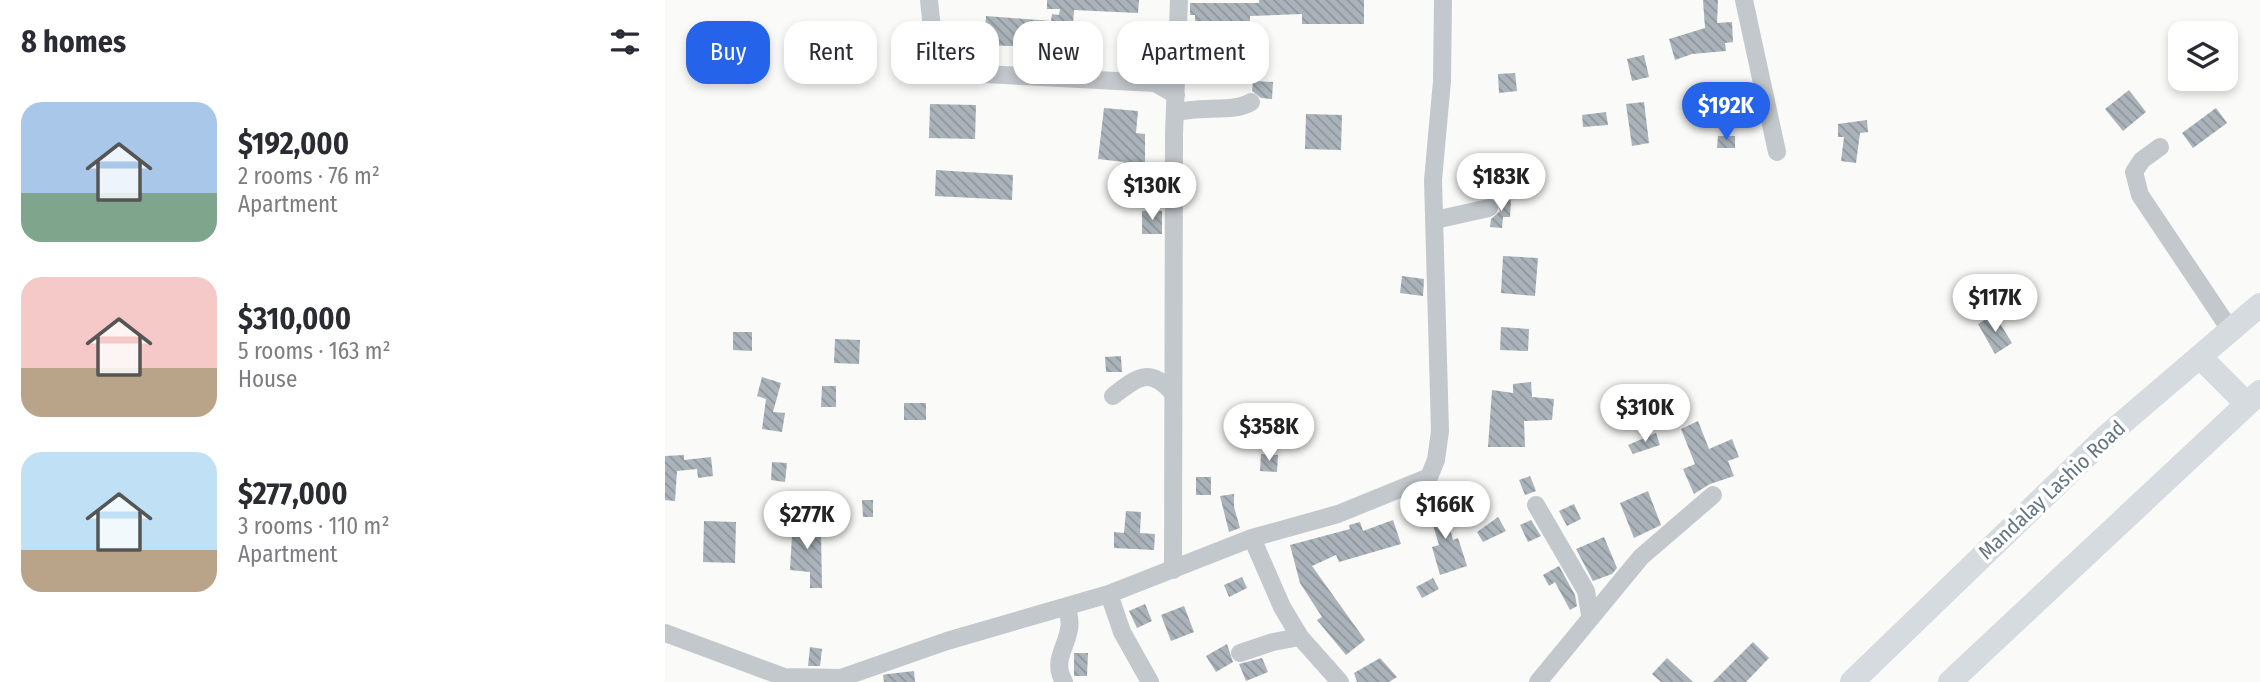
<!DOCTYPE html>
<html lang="en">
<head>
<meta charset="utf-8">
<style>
	body { margin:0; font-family:"Fira Sans Condensed",sans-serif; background:#f2f2f3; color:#2b2b33; height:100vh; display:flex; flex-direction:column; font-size:26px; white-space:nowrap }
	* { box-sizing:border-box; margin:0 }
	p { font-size:23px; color:#7c7c81 }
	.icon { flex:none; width:38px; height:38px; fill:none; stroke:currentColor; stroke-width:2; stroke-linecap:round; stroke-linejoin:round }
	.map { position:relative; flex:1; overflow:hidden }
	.sheet { display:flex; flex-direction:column; background:#fff; width:665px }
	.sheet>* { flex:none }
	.top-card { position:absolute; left:21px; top:21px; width:665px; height:63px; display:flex; gap:14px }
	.buttons { position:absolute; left:1503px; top:21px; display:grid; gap:14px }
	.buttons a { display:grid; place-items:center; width:70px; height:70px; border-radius:14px; background:#fff; box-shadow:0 4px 10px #0003; font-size:35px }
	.price { position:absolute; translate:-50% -60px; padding:0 16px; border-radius:24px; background:#fff; color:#222; font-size:23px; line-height:46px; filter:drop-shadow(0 2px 4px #0008) }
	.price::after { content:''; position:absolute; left:50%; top:42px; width:21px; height:16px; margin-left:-10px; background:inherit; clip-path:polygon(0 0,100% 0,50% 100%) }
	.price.selected { background:#2563eb; color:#fff }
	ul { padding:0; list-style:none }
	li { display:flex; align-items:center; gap:21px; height:175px; padding:0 21px }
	li span { display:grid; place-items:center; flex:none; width:196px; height:140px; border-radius:21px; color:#555 }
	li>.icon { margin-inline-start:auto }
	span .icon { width:84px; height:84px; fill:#fffc; stroke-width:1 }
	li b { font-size:30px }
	h2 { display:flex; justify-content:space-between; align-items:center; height:84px; padding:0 21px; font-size:30px }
	.chip { padding:0 24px; border-radius:21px; background:#fff; box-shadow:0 4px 10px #0003; font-size:24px; line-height:63px }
	.chip.selected { background:#2563eb; color:#fff }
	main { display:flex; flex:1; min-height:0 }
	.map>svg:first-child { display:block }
	.building { fill:url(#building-back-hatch) }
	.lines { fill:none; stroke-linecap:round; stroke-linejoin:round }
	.minor { stroke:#c3c8cc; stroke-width:18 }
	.highway { stroke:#d6dbdf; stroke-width:24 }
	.labels { text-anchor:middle; stroke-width:7; stroke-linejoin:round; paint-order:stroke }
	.street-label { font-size:21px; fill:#657683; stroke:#fff }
</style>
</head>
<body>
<main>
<section class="sheet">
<h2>8 homes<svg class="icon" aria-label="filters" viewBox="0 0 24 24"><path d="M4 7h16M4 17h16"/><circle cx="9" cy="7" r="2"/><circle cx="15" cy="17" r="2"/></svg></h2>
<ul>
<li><span style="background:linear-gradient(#a9c7e8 65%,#7fa58c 0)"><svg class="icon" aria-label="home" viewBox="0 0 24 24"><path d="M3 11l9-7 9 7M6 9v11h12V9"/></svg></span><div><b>$192,000</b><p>2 rooms · 76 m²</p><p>Apartment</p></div></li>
<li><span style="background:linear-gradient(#f6c9c9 65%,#b9a48a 0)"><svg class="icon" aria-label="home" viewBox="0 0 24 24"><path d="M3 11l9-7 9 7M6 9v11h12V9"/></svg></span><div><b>$310,000</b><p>5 rooms · 163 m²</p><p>House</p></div></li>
<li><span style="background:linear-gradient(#bfe0f5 70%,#b9a48a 0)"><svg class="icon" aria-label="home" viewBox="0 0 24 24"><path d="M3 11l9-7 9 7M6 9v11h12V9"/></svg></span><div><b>$277,000</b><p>3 rooms · 110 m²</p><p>Apartment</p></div></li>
</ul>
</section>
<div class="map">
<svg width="1595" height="682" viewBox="0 0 1595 682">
	<defs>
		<pattern id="building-back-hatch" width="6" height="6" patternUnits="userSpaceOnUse" patternTransform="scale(1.75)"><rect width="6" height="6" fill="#aab3b9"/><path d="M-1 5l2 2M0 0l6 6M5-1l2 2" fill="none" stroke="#8e969c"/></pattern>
	</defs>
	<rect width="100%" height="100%" fill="#fafaf8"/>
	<path class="building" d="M382,0H474L473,13L409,10L406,48L319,45L321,16L386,21L387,14L394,15L395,9H382Z
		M594,0H699V24H637V14L585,16V21L530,22V15H525V3H594Z
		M1038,0H1053L1052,23L1067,22L1068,42L1060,43L1061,51L1027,54L1010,60L1004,39L1040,28Z
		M545,41H577V58H595L594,75L545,72Z
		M979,55L984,77L967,81L962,59Z
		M850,73L852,91L834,93L833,74Z
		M588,81L608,82L607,99L596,98L587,91Z
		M1464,90L1481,112L1458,131L1440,109Z
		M1067,91H1084V102H1067Z
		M979,102L984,143L967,146L961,104Z
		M265,104L311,105L310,139L264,138Z
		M439,108L473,111L471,133L480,134V172L458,171L459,162L433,159Z
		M1551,108L1562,123L1528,148L1517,133Z
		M941,112L943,125L918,127L917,115Z
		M641,114L677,115L676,150L640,149Z
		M1202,120L1203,132L1195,133L1191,163L1176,161L1179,137H1173V124Z
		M1053,136H1070V148H1052Z
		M271,170L348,175L347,200L270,196Z
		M830,199L846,200L845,217H838L837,228L825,227L826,219L835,211Z
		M477,211H497V234H477Z
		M838,256L873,258L870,296L836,293Z
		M737,276L759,279L758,296L735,293Z
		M1329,314L1347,343L1330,354L1313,324Z
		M836,327L864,329L863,351L835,350Z
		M68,332H87V351L68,350Z
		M170,339L195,340L194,364L169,363Z
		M456,356L457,372H441L440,357Z
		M97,377L116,383L108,412L120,413L117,432L97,429L101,399L92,396Z
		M866,382L867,397L889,399L887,420L859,421L860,447H823L827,390L848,393V384Z
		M157,386H171V407H156Z
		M239,403H261V420H239Z
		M621,410L634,419L626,431L613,422Z
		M1033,421L1044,449L1067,439L1074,457L1063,461L1069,476L1045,484L1029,494L1018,469L1030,464L1016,429Z
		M991,433L995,445L968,454L963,445Z
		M596,454L613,455L612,472L595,471Z
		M19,455V460L46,457L48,476L33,478L32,469L12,471L10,501L0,500V456Z
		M107,462L122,463L120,482L106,480Z
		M865,476L871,491L860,495L854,480Z
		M531,477H546V495H531Z
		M983,491L996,525L969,538L955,503Z
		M569,494V507L575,528L564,532L555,496Z
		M776,498L788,540L793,538L802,566L775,575L767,547L774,545L761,502Z
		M197,500H208V517H198Z
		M909,504L916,519L902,526L894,511Z
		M461,511L476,512L475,533L490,534L489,550L449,548V532L459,533Z
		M833,517L841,531L818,542L812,532Z
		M128,518L150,520L149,532H156L157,588H145V572L125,570Z
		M728,520L736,544L674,562L671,555L647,566L700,640L681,655L652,620L657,617L635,583L625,545L685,529L684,525L695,522L698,531Z
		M866,520L876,536L863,542L855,525Z
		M39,521L71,522L70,563L38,562Z
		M939,537L952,568L947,574L928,581L911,549Z
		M894,566L910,595L912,606L905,610L890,582L884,586L878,575Z
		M577,577L582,588L564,597L559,585Z
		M768,578L774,589L757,598L751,587Z
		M480,604L487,621L472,628L464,611Z
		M519,606L529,632L506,641L496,615Z
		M1088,642L1104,658L1081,682H1048Z
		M562,644L568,662L551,672L541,656Z
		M145,647L157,649L155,666H143Z
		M409,653H423L422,676H409Z
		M597,658L603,672L581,681L574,664Z
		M715,658L732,677L724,682H692L689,673Z
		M1002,658L1028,682H996L987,674Z
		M249,671L250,682H219L218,675L223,674Z"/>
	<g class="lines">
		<path class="minor" d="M264,0L271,67L279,72L490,83L511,95
			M1079,0L1112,152
			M510,113C533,105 570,113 586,102
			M1495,147L1477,160L1469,172L1475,195L1566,331
			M770,220L824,208
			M448,396C471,378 484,366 507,392
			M871,505L921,591L925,615
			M508,570L509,134L514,0
			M444,594L457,632L485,682
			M0,633L119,677L176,678L282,641L444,594L587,538
			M575,653L608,642L635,637
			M399,682C387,661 401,649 404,629C406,621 403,614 402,606
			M675,682L635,637L617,607L587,538L673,514L764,477L771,460L775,431L768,180L777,81L778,0
			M873,682L976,557L1048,495"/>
		<path class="highway" d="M1536,358L1582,404
			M1187,682L1443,435L1595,305
			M1285,682L1595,392"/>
	</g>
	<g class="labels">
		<g class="street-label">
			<text transform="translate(1387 490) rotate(-43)" y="7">Mandalay Lashio Road</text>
		</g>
	</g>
</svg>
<div class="buttons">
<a><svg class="icon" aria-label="layers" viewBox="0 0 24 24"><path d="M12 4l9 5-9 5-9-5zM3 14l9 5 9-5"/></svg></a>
</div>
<b class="price selected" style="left:1061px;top:142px">$192K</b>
<b class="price" style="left:836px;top:213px">$183K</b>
<b class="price" style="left:487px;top:222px">$130K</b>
<b class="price" style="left:1330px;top:334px">$117K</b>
<b class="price" style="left:980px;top:444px">$310K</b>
<b class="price" style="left:604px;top:463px">$358K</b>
<b class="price" style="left:780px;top:541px">$166K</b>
<b class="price" style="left:142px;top:551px">$277K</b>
<div class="top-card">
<a class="chip selected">Buy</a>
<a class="chip">Rent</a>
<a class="chip">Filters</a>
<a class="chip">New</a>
<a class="chip">Apartment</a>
</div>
</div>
</main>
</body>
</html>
